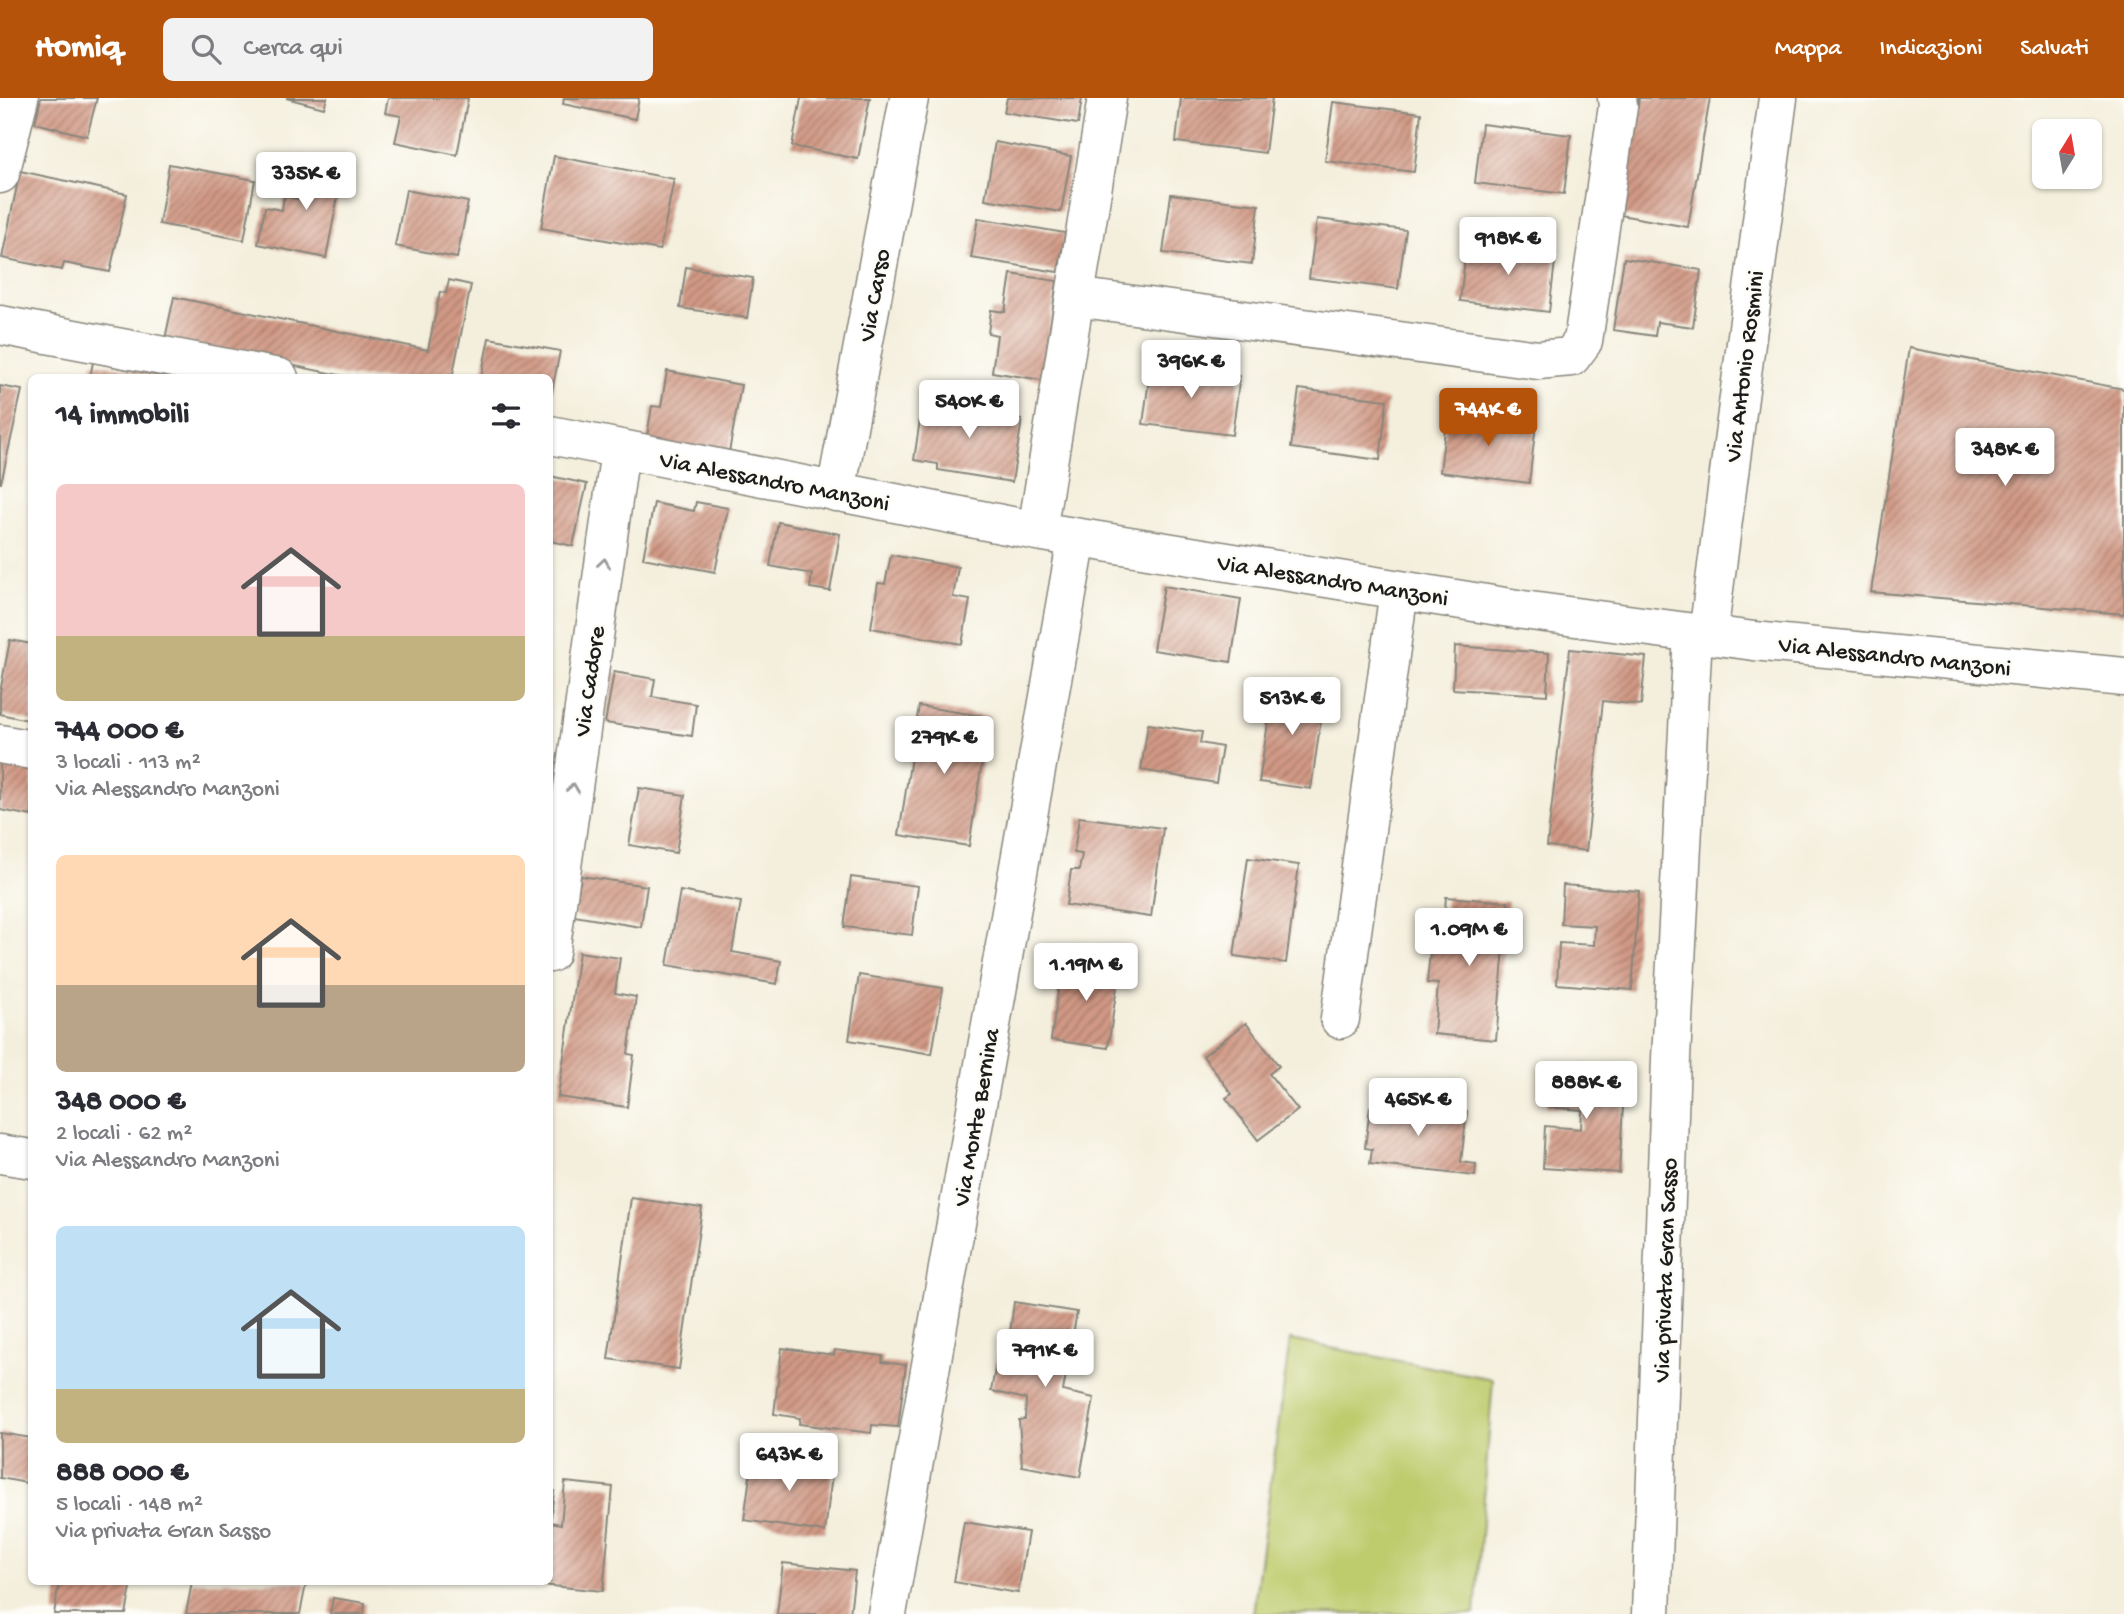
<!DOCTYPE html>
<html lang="it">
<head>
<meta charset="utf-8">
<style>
	body { margin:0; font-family:"Gochi Hand",sans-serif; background:#f2f2f3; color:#2b2b33; height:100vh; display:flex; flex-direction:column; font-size:26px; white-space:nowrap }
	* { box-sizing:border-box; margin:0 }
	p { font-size:23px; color:#7c7c81 }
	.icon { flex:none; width:38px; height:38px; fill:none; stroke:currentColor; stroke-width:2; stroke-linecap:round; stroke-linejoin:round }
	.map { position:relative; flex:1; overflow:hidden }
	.panel { position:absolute; left:28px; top:276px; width:525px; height:1211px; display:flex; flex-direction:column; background:#fff; border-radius:10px; box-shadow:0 2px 5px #0004 }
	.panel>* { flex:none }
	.needle { width:46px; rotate:11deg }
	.tools { position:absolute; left:2032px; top:21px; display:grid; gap:14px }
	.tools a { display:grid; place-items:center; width:70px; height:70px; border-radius:10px; background:#fff; box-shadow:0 2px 5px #0004; font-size:35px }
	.price { position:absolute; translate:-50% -60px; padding:0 16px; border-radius:7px; background:#fff; color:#222; font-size:23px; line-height:46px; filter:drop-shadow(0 2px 4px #0008) }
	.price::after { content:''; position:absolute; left:50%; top:42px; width:21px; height:16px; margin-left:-10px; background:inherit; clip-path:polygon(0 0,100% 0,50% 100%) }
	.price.on { background:#b45309; color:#fff }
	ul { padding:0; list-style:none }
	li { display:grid; align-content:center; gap:14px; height:371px; padding:0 28px }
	li span { display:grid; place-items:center; height:217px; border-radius:10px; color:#555 }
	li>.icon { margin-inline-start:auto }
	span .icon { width:126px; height:126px; fill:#fffc; stroke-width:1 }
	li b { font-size:30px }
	h2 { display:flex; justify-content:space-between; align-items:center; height:84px; padding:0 28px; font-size:30px }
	header { display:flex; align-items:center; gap:42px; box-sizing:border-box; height:98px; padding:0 35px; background:#b45309; color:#fff }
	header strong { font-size:33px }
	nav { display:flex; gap:38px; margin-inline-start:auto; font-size:24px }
	.search { width:490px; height:63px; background:#f2f2f3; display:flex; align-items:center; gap:18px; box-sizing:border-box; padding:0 24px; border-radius:10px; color:#7c7c81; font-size:26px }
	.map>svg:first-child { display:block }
	.green { fill:#bfcc6e; stroke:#6e7445; stroke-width:2 }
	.building { fill:url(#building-hatch) }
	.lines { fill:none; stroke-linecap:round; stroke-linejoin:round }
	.minor-casing { stroke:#88867c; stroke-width:41 }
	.minor { stroke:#fff; stroke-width:38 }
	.oneway { stroke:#999 }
	.labels { text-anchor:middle; stroke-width:5; stroke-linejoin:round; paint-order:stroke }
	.street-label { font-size:24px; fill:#1c1c1c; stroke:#fdfcf7 }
</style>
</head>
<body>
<header>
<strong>Homiq</strong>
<div class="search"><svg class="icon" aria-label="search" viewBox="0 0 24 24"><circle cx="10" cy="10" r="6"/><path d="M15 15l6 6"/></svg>Cerca qui</div>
<nav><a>Mappa</a><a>Indicazioni</a><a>Salvati</a></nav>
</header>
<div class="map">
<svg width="2124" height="1516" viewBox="0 0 2124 1516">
	<defs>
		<pattern id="building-hatch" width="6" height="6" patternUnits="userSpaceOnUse" patternTransform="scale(1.75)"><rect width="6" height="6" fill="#d19985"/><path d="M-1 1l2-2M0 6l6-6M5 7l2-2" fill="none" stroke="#a97c6c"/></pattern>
	</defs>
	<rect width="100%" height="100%" fill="#fdfcf7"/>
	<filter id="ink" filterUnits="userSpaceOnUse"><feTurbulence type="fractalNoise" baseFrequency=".0143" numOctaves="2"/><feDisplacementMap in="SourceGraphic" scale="14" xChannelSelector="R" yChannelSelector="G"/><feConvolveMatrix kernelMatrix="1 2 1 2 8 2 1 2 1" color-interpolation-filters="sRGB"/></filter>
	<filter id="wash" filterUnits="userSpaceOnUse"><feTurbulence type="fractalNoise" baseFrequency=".00686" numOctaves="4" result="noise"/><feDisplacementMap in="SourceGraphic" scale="28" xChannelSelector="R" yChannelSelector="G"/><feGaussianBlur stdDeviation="1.57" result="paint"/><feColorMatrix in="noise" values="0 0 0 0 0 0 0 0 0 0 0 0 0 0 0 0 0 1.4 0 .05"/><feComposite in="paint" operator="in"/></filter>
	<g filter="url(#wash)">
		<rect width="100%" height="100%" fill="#f4efdd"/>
		<path class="green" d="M1290,1242L1493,1281L1475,1516H1253Z"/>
		<g id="blocks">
			<path class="building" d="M41,0H97L87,38L35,25Z
				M286,0H327L324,10Z
				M388,0H468L457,57L395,44L401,18L385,15Z
				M564,0H639L635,21L563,6Z
				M801,0H870L858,61L792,48Z
				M1007,0H1082L1078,26L1004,14Z
				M1181,0H1272L1265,55L1176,44Z
				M1639,0H1710L1688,129L1620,117Z
				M1333,4L1421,15L1414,74L1325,63Z
				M1482,26L1571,37L1564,96L1475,85Z
				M995,44L1071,58L1061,114L985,101Z
				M554,58L674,81L660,152L541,130Z
				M306,60L344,67L326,160L258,146L265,109L282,112L284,98L298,101Z
				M169,66L255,82L244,142L159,126Z
				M20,73L127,96L110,174L64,165L62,172L2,160Z
				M406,92L468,104L457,160L395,148Z
				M1171,96L1259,107L1252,166L1163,155Z
				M978,120L1065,135L1058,174L971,160Z
				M1317,121L1406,132L1398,191L1309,180Z
				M1467,144L1556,155L1549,214L1460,203Z
				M1624,160L1701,172L1693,229L1657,224L1655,238L1613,232Z
				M686,169L753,180L747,220L680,210Z
				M1011,176L1057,183L1042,282L992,274L997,237L988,235L991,212L1005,214Z
				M449,182L471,187L452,280H353L165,241L174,199L428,252L440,194L446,195Z
				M489,240L560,253L551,298L550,280H481Z
				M1909,250L2124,291V516L1871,494Z
				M93,264L164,279V280H90Z
				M1151,266L1240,278L1232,337L1143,326Z
				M667,273L741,287L728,360L646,344L652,308L661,309Z
				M0,288L22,292L1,385H0Z
				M1299,291L1387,302L1380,362L1291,350Z
				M949,301L1001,310L999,318L1022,322L1012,384L938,372V366L914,362L922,308L947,312Z
				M1447,315L1536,326L1529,385L1440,374Z
				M550,378L587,386L573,448L550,443Z
				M696,404L728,410L715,474L643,460L654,405L694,413Z
				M778,424L840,436L830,493L810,490L812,476L770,468Z
				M891,457L958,469L953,499L970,502L962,546L871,530L878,485L885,486Z
				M1164,488L1241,501L1231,564L1153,552Z
				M10,542L32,546V623L0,616V594Z
				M1455,548L1549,555L1547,597L1453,591Z
				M1570,551L1646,559L1641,607L1603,603L1586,753L1547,748Z
				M614,574L655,581L652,599L696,606L692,638L605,625Z
				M1274,586L1325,593L1311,691L1259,684Z
				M919,608L989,619L969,748L899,737Z
				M1148,626L1202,634L1200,645L1222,649L1216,685L1141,672Z
				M0,664L32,670V718L0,712Z
				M639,690L685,697L676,755L629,747Z
				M1079,719L1163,730L1151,819L1066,807L1071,772H1079L1082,756L1074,755Z
				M1248,760L1299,767L1286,865L1234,858Z
				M581,778L647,788L641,829L574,818Z
				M851,779L918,788L912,837L844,829Z
				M1563,787L1639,793L1632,892L1557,886L1559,845L1594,847L1595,828L1561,826Z
				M680,793L741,804L732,854L781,863L777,886L667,867Z
				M1446,799L1508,804L1496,942L1434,936L1438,886L1427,885L1431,844L1442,845Z
				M579,854L620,860L615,895L636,899L628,956L634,957L627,1009L558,999Z
				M1063,860L1120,868L1108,950L1051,942Z
				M859,877L943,890L932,956L849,942Z
				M1246,925L1279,968L1269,976L1298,1012L1258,1042L1226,1000L1232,996L1203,958Z
				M1550,971L1625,976L1619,1075L1543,1070L1545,1028L1581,1031L1582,1012L1547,1009Z
				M1378,1002L1467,1013L1461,1064L1476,1066L1475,1078L1370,1066L1372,1051L1365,1050L1370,1009L1377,1010Z
				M631,1100L702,1110L679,1271L608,1261Z
				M1014,1204L1077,1214L1063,1293L1094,1300L1080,1379L1022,1368L1019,1322L1025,1321L1026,1301L991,1293L998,1255L1008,1250Z
				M782,1250L834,1257L835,1252L883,1258L882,1264L906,1267L898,1329L872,1327L871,1335L799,1326L800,1320L774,1316Z
				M0,1335L32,1340V1386L0,1380Z
				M753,1356L833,1368L825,1434L744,1422Z
				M565,1384L613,1389L603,1493L531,1486V1484H550V1424L561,1426Z
				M550,1393H554L551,1419H550Z
				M964,1424L1028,1434L1018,1495L954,1484Z
				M783,1465L855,1473L850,1516H777Z
				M59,1484H132L126,1516H54Z
				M192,1484H293L306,1486L300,1516H186Z
				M333,1500L365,1505L364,1516H330Z"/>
		</g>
	</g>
	<g filter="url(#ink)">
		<use href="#blocks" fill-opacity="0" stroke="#88867c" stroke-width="2"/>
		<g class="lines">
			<g class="minor-casing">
				<path id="minor" d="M0,76L19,0
					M1075,199L1538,262L1571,259L1583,243L1618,8L1617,0
					M0,227L279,280
					M550,337L1037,433L1523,512L1754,543L2124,579
					M836,394L909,0
					M1037,433L1107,0
					M1708,537L1778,0
					M0,646L32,652
					M550,855L620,352
					M1340,921L1399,492
					M0,1056L32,1061
					M887,1516L1077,440
					M1651,1516L1671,961L1693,535"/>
			</g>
			<use href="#minor" class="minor"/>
		</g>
		<defs><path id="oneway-chevron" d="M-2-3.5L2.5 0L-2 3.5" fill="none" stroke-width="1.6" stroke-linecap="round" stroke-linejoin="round" transform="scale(1.75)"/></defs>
		<g class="oneway">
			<use href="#oneway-chevron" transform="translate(604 465) rotate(-82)"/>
			<use href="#oneway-chevron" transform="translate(573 690) rotate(-82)"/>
		</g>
	</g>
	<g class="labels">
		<g class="street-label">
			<text transform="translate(873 197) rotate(-80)" y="8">Via Carso</text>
			<text transform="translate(1743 268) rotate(-83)" y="8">Via Antonio Rosmini</text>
			<text transform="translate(775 382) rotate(11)" y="8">Via Alessandro Manzoni</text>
			<text transform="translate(1333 481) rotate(9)" y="8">Via Alessandro Manzoni</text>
			<text transform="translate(1895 557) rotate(6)" y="8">Via Alessandro Manzoni</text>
			<text transform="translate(588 583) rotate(-82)" y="8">Via Cadore</text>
			<text transform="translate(975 1019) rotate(-80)" y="8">Via Monte Bernina</text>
			<text transform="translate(1664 1172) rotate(-88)" y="8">Via privata Gran Sasso</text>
		</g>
	</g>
</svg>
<div class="tools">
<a><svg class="needle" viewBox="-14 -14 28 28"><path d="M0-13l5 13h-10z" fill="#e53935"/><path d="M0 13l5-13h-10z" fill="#7c7c81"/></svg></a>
</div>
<b class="price" style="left:306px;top:114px">335K €</b>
<b class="price" style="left:1508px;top:179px">918K €</b>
<b class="price" style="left:1191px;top:302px">396K €</b>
<b class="price" style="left:969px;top:342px">540K €</b>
<b class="price on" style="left:1488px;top:350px">744K €</b>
<b class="price" style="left:2005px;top:390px">348K €</b>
<b class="price" style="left:1292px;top:639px">513K €</b>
<b class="price" style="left:944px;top:678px">279K €</b>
<b class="price" style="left:1469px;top:870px">1.09M €</b>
<b class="price" style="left:1086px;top:905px">1.19M €</b>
<b class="price" style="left:1586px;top:1023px">888K €</b>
<b class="price" style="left:1418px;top:1040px">465K €</b>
<b class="price" style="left:1045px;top:1291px">791K €</b>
<b class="price" style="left:789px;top:1395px">643K €</b>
<section class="panel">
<h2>14 immobili<svg class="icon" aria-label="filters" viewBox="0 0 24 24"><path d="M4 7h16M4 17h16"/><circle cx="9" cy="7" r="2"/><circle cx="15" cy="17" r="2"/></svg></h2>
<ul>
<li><span style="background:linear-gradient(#f6c9c9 70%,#c2b280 0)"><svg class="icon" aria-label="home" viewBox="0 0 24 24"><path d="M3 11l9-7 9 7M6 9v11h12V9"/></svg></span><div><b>744 000 €</b><p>3 locali · 113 m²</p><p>Via Alessandro Manzoni</p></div></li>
<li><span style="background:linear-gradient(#ffd9b3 60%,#b9a48a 0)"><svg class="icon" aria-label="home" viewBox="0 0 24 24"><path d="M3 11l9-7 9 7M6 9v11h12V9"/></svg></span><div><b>348 000 €</b><p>2 locali · 62 m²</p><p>Via Alessandro Manzoni</p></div></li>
<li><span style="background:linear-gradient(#bfe0f5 75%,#c2b280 0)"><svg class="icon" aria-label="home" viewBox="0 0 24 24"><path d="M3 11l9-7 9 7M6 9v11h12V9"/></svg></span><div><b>888 000 €</b><p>5 locali · 148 m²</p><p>Via privata Gran Sasso</p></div></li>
</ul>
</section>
</div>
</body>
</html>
